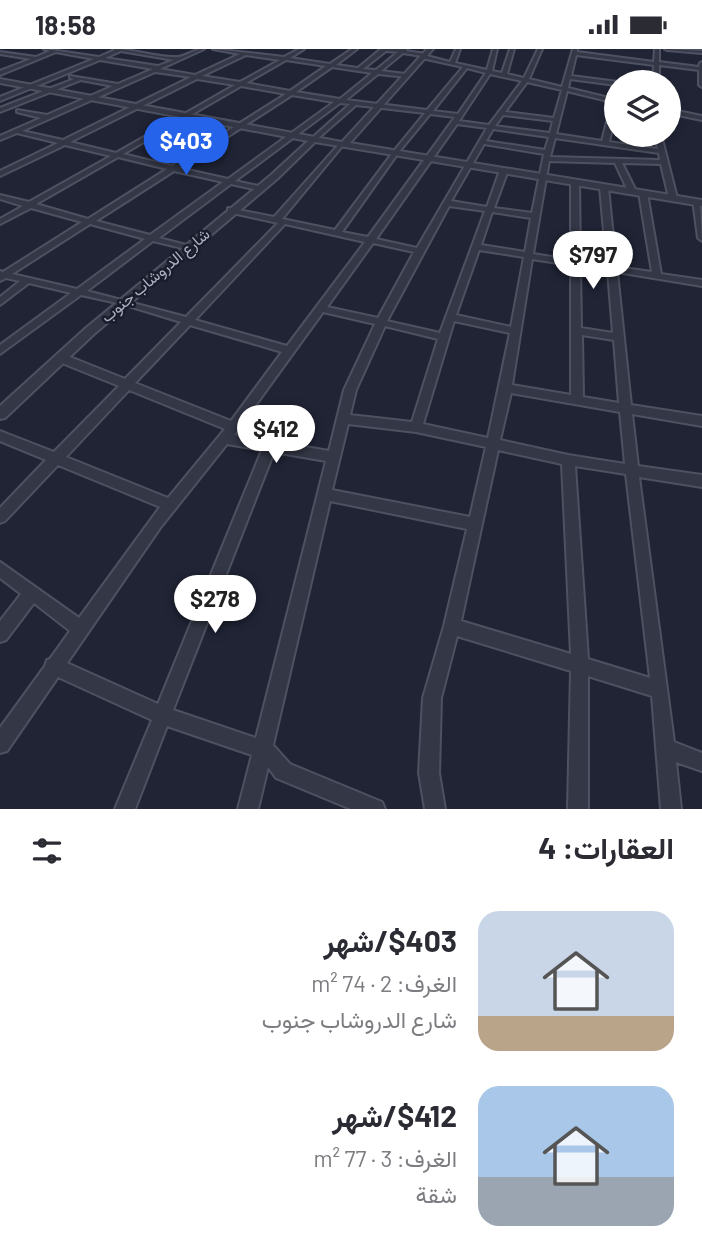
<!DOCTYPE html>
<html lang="ar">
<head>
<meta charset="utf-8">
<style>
	body { margin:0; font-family:Barlow,Vazirmatn,sans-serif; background:#f7f7f7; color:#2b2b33; direction:rtl; height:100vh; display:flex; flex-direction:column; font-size:26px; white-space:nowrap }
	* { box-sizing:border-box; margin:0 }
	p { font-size:23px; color:#7c7c81 }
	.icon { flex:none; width:38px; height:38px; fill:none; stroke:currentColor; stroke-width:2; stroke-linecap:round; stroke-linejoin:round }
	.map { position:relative; height:760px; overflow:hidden; direction:ltr }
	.side { display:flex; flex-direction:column; background:#fff; flex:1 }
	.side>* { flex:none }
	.tools { position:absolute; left:604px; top:21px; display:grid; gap:14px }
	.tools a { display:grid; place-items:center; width:77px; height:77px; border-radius:50%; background:#fff; box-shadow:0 4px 10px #0003; font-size:35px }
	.price { position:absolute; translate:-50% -60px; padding:0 16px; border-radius:24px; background:#fff; color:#222; font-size:23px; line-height:46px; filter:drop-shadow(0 2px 4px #0008) }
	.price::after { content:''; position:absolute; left:50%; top:42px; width:21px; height:16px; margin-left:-10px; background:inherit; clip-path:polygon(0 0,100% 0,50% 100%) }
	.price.selected { background:#2563eb; color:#fff }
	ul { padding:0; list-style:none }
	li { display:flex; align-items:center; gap:21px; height:175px; padding:0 28px }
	li span { display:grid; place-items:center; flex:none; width:196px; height:140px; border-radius:21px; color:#555 }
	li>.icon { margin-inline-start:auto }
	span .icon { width:84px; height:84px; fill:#fffc; stroke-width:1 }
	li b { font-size:30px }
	h2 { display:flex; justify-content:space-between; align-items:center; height:84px; padding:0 28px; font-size:30px }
	.status { display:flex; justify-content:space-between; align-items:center; height:49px; padding:0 35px; background:#fff; direction:ltr }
	.status svg { height:19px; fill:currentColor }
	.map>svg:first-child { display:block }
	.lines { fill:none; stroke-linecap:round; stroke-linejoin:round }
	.minor-casing { stroke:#4e5161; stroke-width:4 }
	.tertiary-casing { stroke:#4e5161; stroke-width:4 }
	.minor { fill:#343746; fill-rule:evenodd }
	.tertiary { fill:#343746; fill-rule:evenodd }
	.labels { text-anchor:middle; stroke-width:5; stroke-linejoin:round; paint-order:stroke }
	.far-street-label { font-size:16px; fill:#aeb0c3; stroke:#191c2a }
</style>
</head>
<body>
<div class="status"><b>18:58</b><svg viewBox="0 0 49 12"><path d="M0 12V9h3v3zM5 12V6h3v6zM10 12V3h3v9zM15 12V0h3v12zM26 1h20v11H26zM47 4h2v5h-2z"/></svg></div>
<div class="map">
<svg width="702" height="760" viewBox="0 0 702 760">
	<rect width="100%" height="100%" fill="#202435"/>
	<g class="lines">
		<g class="minor-casing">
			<path id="minor" d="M44,0L99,8L115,1L113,0C134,0 156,9 177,8C186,8 194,0 204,0L160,20L195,26L240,5L213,0L284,8L299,0H304L290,9L330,15L352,0H357L336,16L358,19L381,0H407L406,2L426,5L428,6L427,7L450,13L456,0H460L455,14L487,21L493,0H497L492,22L502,24L510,0H514L507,25L524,29L538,0H542L529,30L562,38L573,0H577V3L654,13L655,0H659V13L699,18L700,14L702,13V38L699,36V21L659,16V33H653L654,16L576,6L571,27L618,33H616V36L570,30L568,39L613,50L616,47V61L609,93L658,100L655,86H661L677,149L673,151L669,149L661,115L622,114L636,142L632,144L628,142L615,114L549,112L533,205L571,211V133L575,131L579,133L580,212L607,216L600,138L604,136L608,138L616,218L652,223L639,144L643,142L647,144L661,225L702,231V237L617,223L631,356L702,367V377L632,365L638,417L702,426V438L639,428L674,693L702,704V722L676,713L681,760H661L652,647L588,627V760H568L571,622L457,587L441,649L439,724L445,760H425L419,724L423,649L444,577L467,480L330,452L273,696L290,715L382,753L385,760H351L276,729L268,718L258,760H238L252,706L167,677L135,760H115L152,671L58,628L7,702L0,704V679L45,617L47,611L50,610L70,582L34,554L6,591L0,593V572L21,545L0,529V513L79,569L160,458L58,416L5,472L0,474V459L46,411L0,392V382L54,403L119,337L57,312L56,309L57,306H65L125,330L181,273L122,255L81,246L0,305V296L71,244L29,234L0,256V248L20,232L6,229L0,232V222L3,223L82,173L31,159L0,175V170L23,157L0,150V146L29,153L111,107L65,96L0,127V122L58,94L17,84L0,91V87L41,69L17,63V61L47,66L113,37L81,31L0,63V59L74,30L70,29V27L118,35L153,20L100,11L0,52V48L94,10L56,3L0,26V22L31,10L0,5V3L36,8L50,2ZM121,2L174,11L158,17L105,9ZM386,2L398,3L376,21L363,20ZM403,4L422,7V9L463,18L427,61L346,51L378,25L407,28L405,25L381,22ZM246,6L280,11L240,33L202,27ZM286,11L326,17L290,42L246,34ZM332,18L372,24L340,50L296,43ZM467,19L486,24L458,65L433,62ZM155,23L191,28L63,91L22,82ZM490,25L522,32L489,76L459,72ZM197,30L235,36L116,104L70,93ZM527,33L562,41L554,69L505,63ZM241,37L286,45L172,117L123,105ZM567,42L612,53L602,92L556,85ZM292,46L334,53L228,130L179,119ZM340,54L350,55L311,90V92H315L356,56L425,64L394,102L335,181L282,170L343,96L344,95L341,93L274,168L228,159V163L278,174L186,268L87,242L153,192L190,201V197L159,189L231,135L263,142V138L235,132ZM430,65L455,68L368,188L342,183L398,104ZM503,66L553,72L550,84L495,77ZM457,75L487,79L417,199L376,190ZM493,80L549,88L545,101L486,92ZM555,89L659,104L660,111L550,108ZM484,95L544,105L532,164L494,159L508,121L504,119L500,121L487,158L451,152ZM118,108L167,120L88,170L36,155ZM174,122L223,133L150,186L96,172ZM449,157L485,162L440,284L387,272ZM492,163L531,169L525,203L481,196ZM90,175L145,190L77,240L12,225ZM285,175L365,193L287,297L195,271ZM373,194L414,203L378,269L327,258ZM479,201L524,208L511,278L456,266ZM532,210L571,216V346L512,336ZM580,217L608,222L613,284L581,279ZM323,263L375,275L344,341L329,402L234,386ZM454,272L510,284L488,389L423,375ZM190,276L282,303L231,372L135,334ZM385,277L438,290L412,373L350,366L356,341ZM582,286L614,291L619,354L583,348ZM129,341L225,380L168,449L66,408ZM511,344L620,363L625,415L568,406L500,391ZM348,375L416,383L486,398L470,468L332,441ZM227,395L262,401L158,655L67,614L160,479ZM498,401L562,415L571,605L461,572ZM274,403L326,412L256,689L173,661ZM575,417L626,425L650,629L588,610Z
				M665,0L702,2V4L667,1Z
				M668,60L702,67V71L668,64Z
				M693,151L700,153L702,192L698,189Z"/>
		</g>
		<g class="tertiary-casing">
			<path id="tertiary" d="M427,0H433L350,94L702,151V157L315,93L277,130L94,285L5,369L0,370V357L86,279L271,126L308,92L0,34V30L342,93Z"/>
		</g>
		<use href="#minor" class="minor"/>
		<use href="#tertiary" class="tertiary"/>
	</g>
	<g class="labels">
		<g class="far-street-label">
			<text transform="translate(155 226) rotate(-40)" y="6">شارع الدروشاب جنوب</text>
		</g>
	</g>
</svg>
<div class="tools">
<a><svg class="icon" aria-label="layers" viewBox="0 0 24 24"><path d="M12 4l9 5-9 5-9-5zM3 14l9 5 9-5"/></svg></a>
</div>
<b class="price selected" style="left:186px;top:128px">$403</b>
<b class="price" style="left:593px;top:242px">$797</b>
<b class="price" style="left:276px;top:416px">$412</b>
<b class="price" style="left:215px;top:586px">$278</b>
</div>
<section class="side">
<h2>العقارات: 4<svg class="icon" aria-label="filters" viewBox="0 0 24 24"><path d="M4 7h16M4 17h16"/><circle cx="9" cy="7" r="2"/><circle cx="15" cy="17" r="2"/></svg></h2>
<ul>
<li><span style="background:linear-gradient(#c9d6e8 75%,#b9a48a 0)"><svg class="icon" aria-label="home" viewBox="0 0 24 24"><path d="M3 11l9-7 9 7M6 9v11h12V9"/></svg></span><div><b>$403/شهر</b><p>الغرف: 2 · 74 m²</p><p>شارع الدروشاب جنوب</p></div></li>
<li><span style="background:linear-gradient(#a9c7e8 65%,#9aa5b1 0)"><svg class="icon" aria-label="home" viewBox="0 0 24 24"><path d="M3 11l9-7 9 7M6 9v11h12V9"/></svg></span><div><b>$412/شهر</b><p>الغرف: 3 · 77 m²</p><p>شقة</p></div></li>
</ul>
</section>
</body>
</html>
